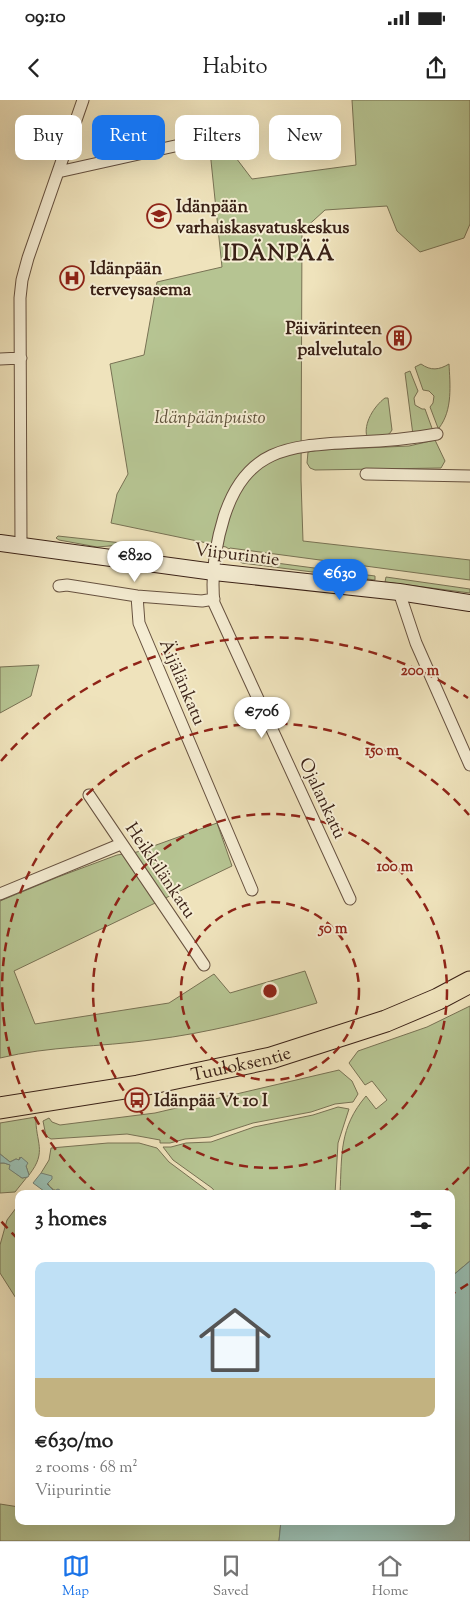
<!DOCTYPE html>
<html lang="en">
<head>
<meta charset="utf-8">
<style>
	body { margin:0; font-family:"Sorts Mill Goudy",serif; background:#f6f6f6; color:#222; height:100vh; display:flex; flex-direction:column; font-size:19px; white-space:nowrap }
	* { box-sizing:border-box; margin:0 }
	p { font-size:16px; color:#767676 }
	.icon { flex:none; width:28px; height:28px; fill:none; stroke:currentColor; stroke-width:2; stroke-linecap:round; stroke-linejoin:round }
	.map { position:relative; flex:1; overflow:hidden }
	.panel { position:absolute; left:15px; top:1090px; width:440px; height:335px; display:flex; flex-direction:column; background:#fff; border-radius:10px; box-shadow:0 5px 20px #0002 }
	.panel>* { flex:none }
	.top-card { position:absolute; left:15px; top:15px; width:440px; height:45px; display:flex; gap:10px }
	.price { position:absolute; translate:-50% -42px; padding:0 11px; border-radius:18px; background:#fff; color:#222; font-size:16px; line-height:32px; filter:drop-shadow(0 1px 2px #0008) }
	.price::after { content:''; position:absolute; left:50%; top:30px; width:15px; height:11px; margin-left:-8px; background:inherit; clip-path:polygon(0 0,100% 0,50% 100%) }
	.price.on { background:#1a73e8; color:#fff }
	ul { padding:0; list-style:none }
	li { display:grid; align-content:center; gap:10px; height:265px; padding:0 20px }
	li span { display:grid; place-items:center; height:155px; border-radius:10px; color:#555 }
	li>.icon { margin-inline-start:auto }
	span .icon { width:90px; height:90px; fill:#fffc; stroke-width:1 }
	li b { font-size:21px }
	h2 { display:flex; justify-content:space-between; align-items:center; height:60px; padding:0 20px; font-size:21px }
	.chip { padding:0 18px; border-radius:10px; background:#fff; box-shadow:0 5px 20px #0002; font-size:18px; line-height:45px }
	.chip.on { background:#1a73e8; color:#fff }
	.status { display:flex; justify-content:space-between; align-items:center; height:35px; padding:0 25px; background:#fff; direction:ltr }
	.status svg { height:14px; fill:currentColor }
	header { display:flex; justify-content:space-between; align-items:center; height:65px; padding:0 20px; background:#fff; font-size:22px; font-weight:600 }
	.tab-bar { display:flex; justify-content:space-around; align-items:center; height:70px; border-top:1px solid #e0e0e0; background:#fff; font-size:14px; color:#767676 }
	.tab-bar a { display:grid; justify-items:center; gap:2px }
	.tab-bar .on { color:#1a73e8 }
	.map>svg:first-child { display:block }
	.green { fill:#b6c492; stroke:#787254 }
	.water { fill:#9abeb1; stroke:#747f73 }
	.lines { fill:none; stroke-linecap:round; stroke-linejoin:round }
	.street-casing { stroke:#675240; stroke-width:13 }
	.secondary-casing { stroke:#3a2116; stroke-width:18 }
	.highway-casing { stroke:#3a2116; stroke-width:23 }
	.street { stroke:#f5edd3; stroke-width:11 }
	.secondary { stroke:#f5edd3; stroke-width:16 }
	.highway { stroke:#efe3bc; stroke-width:21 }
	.ring { fill:none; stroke:#8f2418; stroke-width:2.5; stroke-dasharray:9 6 }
	.labels { text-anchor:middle; stroke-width:4; stroke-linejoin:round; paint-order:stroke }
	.poi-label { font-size:18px; font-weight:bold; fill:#3a2116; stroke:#f5edd3; text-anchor:start }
	.park-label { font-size:18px; font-style:italic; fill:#5f523b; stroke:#f5edd3 }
	.street-label { font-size:18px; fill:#3a2116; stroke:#f5edd3 }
	.district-label { font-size:22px; font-weight:bold; letter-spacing:1px; fill:#3a2116; stroke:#f5edd3 }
	.centre { fill:#8f2418; stroke:#f5edd3; stroke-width:2.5 }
	.ring-label { font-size:15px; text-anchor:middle; font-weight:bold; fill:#8f2418; stroke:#f5edd3; stroke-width:4; stroke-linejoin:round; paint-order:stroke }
</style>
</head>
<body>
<div class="status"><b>09:10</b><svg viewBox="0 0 49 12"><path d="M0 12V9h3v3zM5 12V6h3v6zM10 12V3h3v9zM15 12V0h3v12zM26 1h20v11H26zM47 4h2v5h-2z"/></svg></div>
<header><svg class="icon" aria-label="back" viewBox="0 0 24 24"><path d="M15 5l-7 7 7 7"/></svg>Habito<svg class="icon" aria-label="share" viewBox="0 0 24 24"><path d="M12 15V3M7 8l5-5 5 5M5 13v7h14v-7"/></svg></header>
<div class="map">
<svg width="470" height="1441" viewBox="0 0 470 1441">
	<rect width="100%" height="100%" fill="#efe3bc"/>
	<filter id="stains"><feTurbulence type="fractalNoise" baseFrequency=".004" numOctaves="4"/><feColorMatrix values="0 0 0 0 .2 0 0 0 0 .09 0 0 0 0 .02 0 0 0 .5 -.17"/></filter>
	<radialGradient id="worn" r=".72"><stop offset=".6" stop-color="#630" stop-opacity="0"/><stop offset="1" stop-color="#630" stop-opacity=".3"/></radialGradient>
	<path class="green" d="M352,0H470V124L464,138L420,152L397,131L387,106L325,110L302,131L301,380L303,441L470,460V480L230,448L229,449L226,447L111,423L117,394L128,374L110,264L144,255L157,182L222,167L210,51L194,35L211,25L252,79L356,65Z
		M421,264C431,271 439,270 449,264C450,284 453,310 439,328H438L430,307L433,303L434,296L429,291L423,290L415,267Z
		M410,271L418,291L414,298L415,305L422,309H425L433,331L413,335L405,273Z
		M385,298H388L392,330C388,339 375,337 367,337C363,324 374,306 385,298Z
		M435,340L445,361L441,368L315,370L310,368L307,363L308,352L319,350L409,346Z
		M58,436L122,443L121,445L97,447L59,440L56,438Z
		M238,458L375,476V480L242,463L238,460Z
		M386,477L470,489V493L385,482Z
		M39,565L31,596L0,613V567Z
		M217,723L232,766L14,871L35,924L169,903L214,874L230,893L305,871L317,903C262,919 208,933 151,940C100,947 49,946 0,958V801L58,777L117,755L137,752Z
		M470,906V1161L451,1177V1094H340C342,1054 339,1028 366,996L376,1009L387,1000L372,981L365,985L349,963L358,951L427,927Z
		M339,970L352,981L358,994L353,1002L335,1004L311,1012L253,1023L210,1037L185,1039L170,1043H160V1040L127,1034L51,1039L46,1036L43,1021L49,1018L52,1022L60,1025L155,1013Z
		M338,1007L349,1009L338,1043L335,1094H217L212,1088L173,1060L163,1047H171L186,1043L211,1042L254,1027L313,1015Z
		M36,1017C35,1042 48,1051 29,1075L26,1066L20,1057L19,1060L16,1059L10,1062L0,1054V1023Z
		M108,1043H139L157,1048L169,1062L212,1094H62V1092C47,1090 49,1082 41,1073L49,1060L51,1048Z
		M0,1063H4L11,1065L10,1069L22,1078L27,1077L15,1092L0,1093Z
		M19,1104V1203L0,1173V1145L7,1120Z
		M0,1404L19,1407V1421H281L279,1441H0Z"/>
	<path class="water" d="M0,1054L10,1062L16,1059L19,1060L21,1057L28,1063L26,1066L29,1075L28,1077L22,1078L9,1069L10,1065L4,1063H0Z
		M41,1073L52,1076V1079L47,1084L54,1091L58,1089L63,1092L62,1094H48L33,1083Z
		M470,1161V1441H279L281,1421H451V1177Z"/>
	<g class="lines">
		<g class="street-casing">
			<path id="street" d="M58,72L175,46
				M0,259L21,258
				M366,374L470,376
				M21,445L20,198L22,180L28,158L83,0
				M59,486L67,485L137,496L202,501L214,499
				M399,492L416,543L470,665
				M137,496L139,523L252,790
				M89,695L204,865
				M0,794L121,744
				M350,799L214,503C211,475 216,443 224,417C247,345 293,346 357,342C384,341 410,339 437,334"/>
		</g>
		<g class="secondary-casing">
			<path id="secondary" d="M0,443L214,472L399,492L470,503"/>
		</g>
		<g class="highway-casing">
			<g id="highway">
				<path id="s1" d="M0,1008L138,986L271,958L386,921L438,899L470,882"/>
			</g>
		</g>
		<use href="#street" class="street"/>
		<use href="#secondary" class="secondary"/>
		<use href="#highway" class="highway"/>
	</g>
	<g class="ring">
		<circle cx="270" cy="891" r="89"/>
		<circle cx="270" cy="891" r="177"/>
		<path d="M469 1067A266 266 0 0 1 443 1093M97 1093A266 266 0 1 1 469 715"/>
		<path d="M468 1184A354 354 0 0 1 452 1194M18 1139A354 354 0 0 1 1 1121M1 661A354 354 0 0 1 468 598"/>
	</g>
	<defs>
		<g id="school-ring" transform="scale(1.25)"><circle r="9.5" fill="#f5edd3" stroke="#8f2418" stroke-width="1.5"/><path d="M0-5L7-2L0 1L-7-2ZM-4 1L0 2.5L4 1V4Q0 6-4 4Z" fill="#8f2418"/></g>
		<g id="hospital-ring" transform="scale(1.25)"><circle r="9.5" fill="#f5edd3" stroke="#8f2418" stroke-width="1.5"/><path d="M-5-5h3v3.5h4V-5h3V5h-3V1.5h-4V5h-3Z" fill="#8f2418"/></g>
		<g id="building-ring" transform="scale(1.25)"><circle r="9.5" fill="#f5edd3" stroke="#8f2418" stroke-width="1.5"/><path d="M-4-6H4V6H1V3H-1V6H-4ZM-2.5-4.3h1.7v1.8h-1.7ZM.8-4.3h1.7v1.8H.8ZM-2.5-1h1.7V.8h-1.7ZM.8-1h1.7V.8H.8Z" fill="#8f2418"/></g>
		<g id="bus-ring" transform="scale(1.25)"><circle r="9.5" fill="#f5edd3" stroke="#8f2418" stroke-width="1.5"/><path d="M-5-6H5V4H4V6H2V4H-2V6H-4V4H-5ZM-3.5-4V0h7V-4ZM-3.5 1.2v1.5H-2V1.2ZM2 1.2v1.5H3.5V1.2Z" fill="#8f2418"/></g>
	</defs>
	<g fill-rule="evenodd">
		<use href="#school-ring" x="159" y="116"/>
		<use href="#hospital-ring" x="72" y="178"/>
		<use href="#building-ring" x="399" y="238"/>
		<use href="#bus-ring" x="137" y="1000"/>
	</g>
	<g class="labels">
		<g class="poi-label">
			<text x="176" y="112">Idänpään<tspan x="176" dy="21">varhaiskasvatuskeskus</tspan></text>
			<text x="90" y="174">Idänpään<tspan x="90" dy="21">terveysasema</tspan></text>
			<text x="382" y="234" text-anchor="end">Päivärinteen<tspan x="382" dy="21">palvelutalo</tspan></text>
			<text x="154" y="1006">Idänpää Vt 10 I</text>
		</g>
		<g class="park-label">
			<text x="210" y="323">Idänpäänpuisto</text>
		</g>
		<g class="street-label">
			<text transform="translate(237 454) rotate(7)" y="6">Viipurintie</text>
			<text transform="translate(183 582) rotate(67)" y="6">Äijälänkatu</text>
			<text transform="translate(323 698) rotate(65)" y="6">Ojalankatu</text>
			<text transform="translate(161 770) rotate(56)" y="6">Heikkilänkatu</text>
			<text dy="6" stroke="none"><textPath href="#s1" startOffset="245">Tuuloksentie</textPath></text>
		</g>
		<g class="district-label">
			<text x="279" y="160">IDÄNPÄÄ</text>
		</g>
	</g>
	<circle cx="270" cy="891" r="8" class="centre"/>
	<g class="ring-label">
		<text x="420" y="575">200 m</text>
		<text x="382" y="655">150 m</text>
		<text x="395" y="771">100 m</text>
		<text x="333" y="833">50 m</text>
	</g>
	<rect width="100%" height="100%" filter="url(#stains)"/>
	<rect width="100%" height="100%" fill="url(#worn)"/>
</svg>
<b class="price" style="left:135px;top:483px">€820</b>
<b class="price on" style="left:340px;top:501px">€630</b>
<b class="price" style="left:262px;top:639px">€706</b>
<div class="top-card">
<a class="chip">Buy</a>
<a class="chip on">Rent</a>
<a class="chip">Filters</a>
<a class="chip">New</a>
</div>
<section class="panel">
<h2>3 homes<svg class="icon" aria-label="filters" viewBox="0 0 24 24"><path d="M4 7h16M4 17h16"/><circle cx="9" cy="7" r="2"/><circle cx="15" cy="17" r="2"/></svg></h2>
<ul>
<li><span style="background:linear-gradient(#bfe0f5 75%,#c2b280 0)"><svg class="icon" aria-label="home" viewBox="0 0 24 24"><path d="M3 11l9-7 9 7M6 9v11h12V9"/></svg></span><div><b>€630/mo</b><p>2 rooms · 68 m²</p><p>Viipurintie</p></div></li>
</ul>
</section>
</div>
<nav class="tab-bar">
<a class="on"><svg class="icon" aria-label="map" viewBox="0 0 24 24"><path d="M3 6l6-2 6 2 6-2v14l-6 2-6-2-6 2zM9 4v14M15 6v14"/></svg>Map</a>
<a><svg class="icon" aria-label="saved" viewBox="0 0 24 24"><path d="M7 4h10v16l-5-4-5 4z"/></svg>Saved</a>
<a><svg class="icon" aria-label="home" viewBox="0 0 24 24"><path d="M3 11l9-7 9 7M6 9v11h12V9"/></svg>Home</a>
</nav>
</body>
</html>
